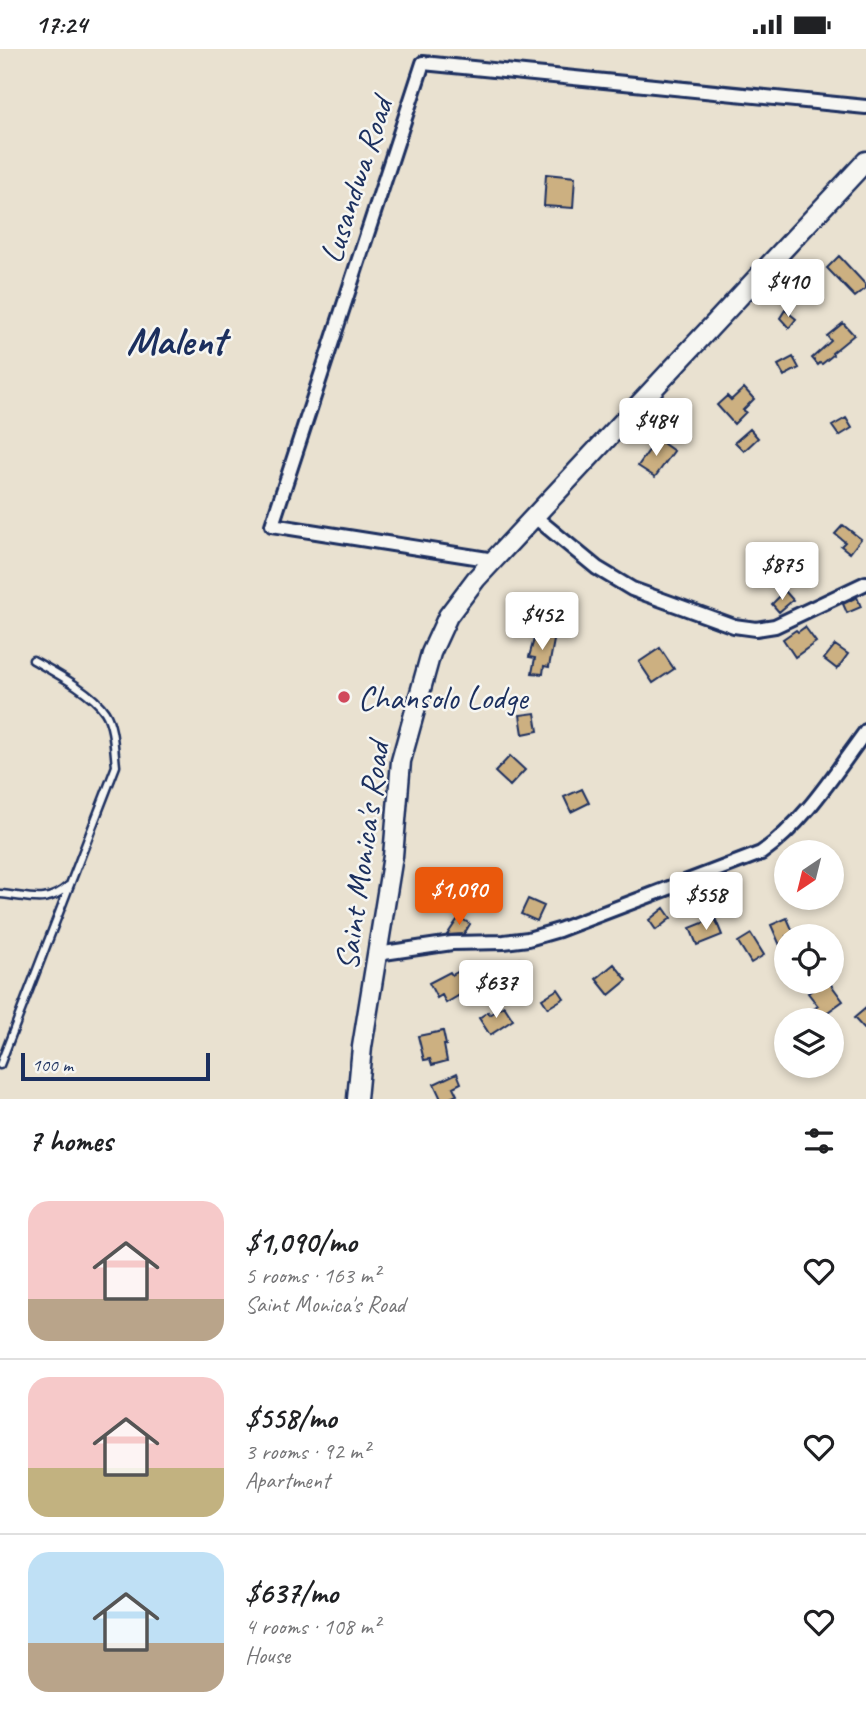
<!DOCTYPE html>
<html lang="en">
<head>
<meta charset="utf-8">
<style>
	body { margin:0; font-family:Caveat,sans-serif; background:#f6f6f6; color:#202124; height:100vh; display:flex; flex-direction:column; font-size:26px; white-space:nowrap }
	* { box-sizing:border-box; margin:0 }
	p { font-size:23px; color:#757577 }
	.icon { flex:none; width:38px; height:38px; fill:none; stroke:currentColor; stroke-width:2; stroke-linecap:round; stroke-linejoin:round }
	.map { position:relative; height:1050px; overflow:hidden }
	.drawer { display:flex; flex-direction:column; background:#fff; flex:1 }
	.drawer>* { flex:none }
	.needle { width:46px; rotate:215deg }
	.fabs { position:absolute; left:774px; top:791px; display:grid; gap:14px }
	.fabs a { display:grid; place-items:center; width:70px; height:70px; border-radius:50%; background:#fff; box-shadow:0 4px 10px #0003; font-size:35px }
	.scale { position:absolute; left:21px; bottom:18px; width:189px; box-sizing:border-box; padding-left:7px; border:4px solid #1b2f5e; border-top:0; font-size:19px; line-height:24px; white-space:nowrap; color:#1b2f5e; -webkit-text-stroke:5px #f6f6f2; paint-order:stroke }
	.price { position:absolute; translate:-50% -60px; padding:0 16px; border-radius:7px; background:#fff; color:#222; font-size:23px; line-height:46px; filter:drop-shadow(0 2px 4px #0008) }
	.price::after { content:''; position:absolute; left:50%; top:42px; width:21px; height:16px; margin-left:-10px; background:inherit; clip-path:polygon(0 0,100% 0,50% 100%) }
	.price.active { background:#ea580c; color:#fff }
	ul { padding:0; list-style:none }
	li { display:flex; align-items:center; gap:21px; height:175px; padding:0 28px }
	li+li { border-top:2px solid #e0e0e0 }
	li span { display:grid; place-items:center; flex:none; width:196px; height:140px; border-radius:21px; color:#555 }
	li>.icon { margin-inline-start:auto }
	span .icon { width:84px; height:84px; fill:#fffc; stroke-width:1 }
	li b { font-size:30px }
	h2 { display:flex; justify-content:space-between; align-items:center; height:84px; padding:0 28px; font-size:30px }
	.status { display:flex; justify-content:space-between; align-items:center; height:49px; padding:0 35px; background:#fff; direction:ltr }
	.status svg { height:19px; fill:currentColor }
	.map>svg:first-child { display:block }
	.building { fill:#ccb081; stroke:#1b2f5e; stroke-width:2 }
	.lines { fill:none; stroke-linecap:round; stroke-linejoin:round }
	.lane-casing { stroke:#1b2f5e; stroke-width:11 }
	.street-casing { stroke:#1b2f5e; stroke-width:18 }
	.secondary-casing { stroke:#1b2f5e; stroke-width:23 }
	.lane { stroke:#f6f6f2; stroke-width:6 }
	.street { stroke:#f6f6f2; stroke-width:12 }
	.secondary { stroke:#f6f6f2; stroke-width:18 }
	.poi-dot { fill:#d1495b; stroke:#f6f6f2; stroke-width:2.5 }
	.labels { text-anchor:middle; stroke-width:5; stroke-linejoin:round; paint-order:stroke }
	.street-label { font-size:33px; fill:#1b2f5e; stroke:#f6f6f2 }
	.poi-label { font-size:33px; fill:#1b2f5e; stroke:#f6f6f2; text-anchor:start }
	.district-label { font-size:40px; font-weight:bold; fill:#1b2f5e; stroke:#f6f6f2 }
</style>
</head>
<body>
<div class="status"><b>17:24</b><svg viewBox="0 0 49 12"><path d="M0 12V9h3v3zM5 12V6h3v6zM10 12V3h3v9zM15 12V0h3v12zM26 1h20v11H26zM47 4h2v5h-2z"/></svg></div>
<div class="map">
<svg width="866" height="1050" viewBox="0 0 866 1050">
	<rect width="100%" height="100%" fill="#e9e1d0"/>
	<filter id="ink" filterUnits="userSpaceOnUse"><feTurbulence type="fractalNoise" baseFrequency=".0143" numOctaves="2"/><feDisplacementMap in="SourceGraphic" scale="14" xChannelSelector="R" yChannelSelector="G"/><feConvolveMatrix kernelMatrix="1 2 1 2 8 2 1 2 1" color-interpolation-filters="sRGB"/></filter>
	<g filter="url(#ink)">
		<path class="building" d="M546,125L575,128L573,159L544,157Z
			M839,207L866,236V239L855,248L827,219Z
			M810,233L819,239L809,253L800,247Z
			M785,261L796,270L789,279L780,269Z
			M843,274L854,286L832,304L833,306L822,315L820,314L818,316L812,309L831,292L827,287Z
			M793,308L799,319L784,327L778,316Z
			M744,339L754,350L743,361L746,363L734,375L717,356L727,347L731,351Z
			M846,369L852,379L839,387L832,377Z
			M750,380L758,389L744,402L735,393Z
			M657,390L674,402L655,428L638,417Z
			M843,476L861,490L850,504L841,497L845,493L835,485Z
			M785,542L793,551L779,563L772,555Z
			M857,548L861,558L847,564L843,555Z
			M805,578L816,593L795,608L783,590L796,581L798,583Z
			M536,583L555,586L549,618L544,617L543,625L532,624L535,609L529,608Z
			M835,596L848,605L837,620L824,610Z
			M660,599L674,620L653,634L639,613Z
			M535,664L538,682L523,685L520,666Z
			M510,707L525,721L510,737L495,723Z
			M582,740L589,754L571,763L564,748Z
			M484,841L493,847L484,862L475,856Z
			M528,850L544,857L537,872L521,865Z
			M664,859L671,869L656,881L649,871Z
			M459,868L470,875L464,885L447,886Z
			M715,869L722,886L697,896L690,879Z
			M787,869L795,887H786V910L771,876Z
			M751,885L764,906L751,914L738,893Z
			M519,910L526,920L511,931L504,921Z
			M614,915L627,931L609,946L596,930Z
			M470,916L480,934L446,954L442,946L437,949L429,934L450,923L452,926Z
			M824,933H829L843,952L818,970L812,961L818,957L808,944Z
			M558,940L564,949L548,959L542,950Z
			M504,957L513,971L490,986L479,969L488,963L490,966Z
			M866,959V982L854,969Z
			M443,982L446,996H444L447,1012L432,1016L430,1010L424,1011L418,987Z
			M457,1024L461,1034L453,1038L457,1046L448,1050H441L434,1035Z"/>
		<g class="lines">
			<g class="lane-casing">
				<path id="lane" d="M0,845C28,847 46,857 68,837
					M0,1016L116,717C114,700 114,677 105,663C92,643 54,623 33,611"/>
			</g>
			<g class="street-casing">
				<path id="street" d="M535,468L597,519L632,540L734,577L756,580L775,577L866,534
					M494,511L272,476L423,14L866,58
					M377,905L452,894L504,893L528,890L559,881L761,804C804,774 835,724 866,682"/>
			</g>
			<g class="secondary-casing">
				<path id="secondary" d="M357,1050L362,998L393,807L401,712L431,604L448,567L476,530L866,112"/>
			</g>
			<use href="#lane" class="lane"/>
			<use href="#street" class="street"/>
			<use href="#secondary" class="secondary"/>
		</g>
	</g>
	<circle class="poi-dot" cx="344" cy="648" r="7"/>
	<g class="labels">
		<g class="street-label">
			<text transform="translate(355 131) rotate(-72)" y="12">Lusandwa Road</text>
			<text transform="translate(361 807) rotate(-82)" y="12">Saint Monica's Road</text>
		</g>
		<g class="poi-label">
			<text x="358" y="660">Chansolo Lodge</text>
		</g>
		<g class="district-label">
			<text x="176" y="305">Malent</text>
		</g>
	</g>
</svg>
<div class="fabs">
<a><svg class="needle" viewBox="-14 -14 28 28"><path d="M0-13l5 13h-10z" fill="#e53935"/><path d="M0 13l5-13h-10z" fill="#757577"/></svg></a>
<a><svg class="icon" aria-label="locate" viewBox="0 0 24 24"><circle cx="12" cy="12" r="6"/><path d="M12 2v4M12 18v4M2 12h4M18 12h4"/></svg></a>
<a><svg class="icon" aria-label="layers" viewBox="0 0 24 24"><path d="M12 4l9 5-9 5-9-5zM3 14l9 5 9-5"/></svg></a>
</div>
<div class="scale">100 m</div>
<b class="price" style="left:788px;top:270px">$410</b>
<b class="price" style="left:656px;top:409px">$484</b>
<b class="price" style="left:782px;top:553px">$875</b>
<b class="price" style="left:542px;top:603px">$452</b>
<b class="price active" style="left:459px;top:878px">$1,090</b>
<b class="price" style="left:706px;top:883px">$558</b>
<b class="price" style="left:496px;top:971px">$637</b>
</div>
<section class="drawer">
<h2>7 homes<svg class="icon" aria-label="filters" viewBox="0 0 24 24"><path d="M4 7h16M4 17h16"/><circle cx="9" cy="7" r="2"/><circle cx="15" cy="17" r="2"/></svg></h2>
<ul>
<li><span style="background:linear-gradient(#f6c9c9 70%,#b9a48a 0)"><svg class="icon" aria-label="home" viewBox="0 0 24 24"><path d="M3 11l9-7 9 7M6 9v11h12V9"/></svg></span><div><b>$1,090/mo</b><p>5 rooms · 163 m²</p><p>Saint Monica's Road</p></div><svg class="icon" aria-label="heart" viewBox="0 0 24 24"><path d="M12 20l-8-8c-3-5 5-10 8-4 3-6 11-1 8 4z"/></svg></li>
<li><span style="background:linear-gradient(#f6c9c9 65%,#c2b280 0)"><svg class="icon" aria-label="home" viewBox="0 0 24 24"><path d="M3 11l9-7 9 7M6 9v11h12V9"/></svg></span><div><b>$558/mo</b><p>3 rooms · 92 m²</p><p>Apartment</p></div><svg class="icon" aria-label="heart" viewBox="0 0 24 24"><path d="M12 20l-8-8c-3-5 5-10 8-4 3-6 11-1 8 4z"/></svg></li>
<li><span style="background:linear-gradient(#bfe0f5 65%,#b9a48a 0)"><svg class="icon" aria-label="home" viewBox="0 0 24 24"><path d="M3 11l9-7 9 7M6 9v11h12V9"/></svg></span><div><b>$637/mo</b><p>4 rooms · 108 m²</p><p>House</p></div><svg class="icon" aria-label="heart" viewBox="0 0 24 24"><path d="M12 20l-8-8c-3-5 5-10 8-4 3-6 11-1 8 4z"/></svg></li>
</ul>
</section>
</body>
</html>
